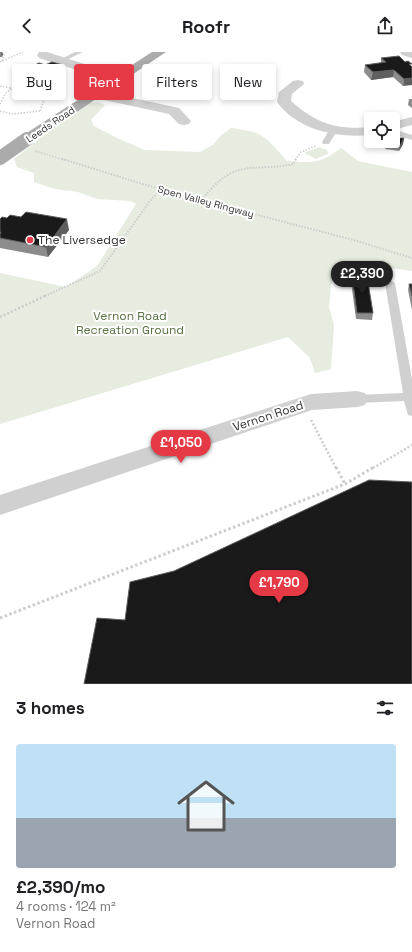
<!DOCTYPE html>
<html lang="en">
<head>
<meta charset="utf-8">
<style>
	body { margin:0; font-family:"Space Grotesk",sans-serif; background:#f2f2f2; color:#202124; height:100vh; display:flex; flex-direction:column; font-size:15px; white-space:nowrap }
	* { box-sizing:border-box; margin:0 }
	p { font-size:13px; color:#757577 }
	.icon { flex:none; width:22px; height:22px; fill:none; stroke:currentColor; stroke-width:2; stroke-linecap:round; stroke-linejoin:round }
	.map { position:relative; height:632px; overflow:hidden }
	.side { display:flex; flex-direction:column; background:#fff; flex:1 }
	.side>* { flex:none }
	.top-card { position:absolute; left:12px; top:12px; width:388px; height:36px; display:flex; gap:8px }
	.buttons { position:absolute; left:364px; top:60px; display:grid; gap:8px }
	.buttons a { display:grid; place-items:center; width:36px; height:36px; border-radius:4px; background:#fff; box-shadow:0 2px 6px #0003; font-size:20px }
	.price { position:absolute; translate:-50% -34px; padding:0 9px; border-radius:14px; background:#e63946; color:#fff; font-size:13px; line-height:26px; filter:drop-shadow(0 1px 2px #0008) }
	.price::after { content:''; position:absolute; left:50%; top:24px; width:12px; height:9px; margin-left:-6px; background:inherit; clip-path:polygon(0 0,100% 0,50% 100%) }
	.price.active { background:#222; color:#fff }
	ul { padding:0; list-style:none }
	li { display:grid; align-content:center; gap:8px; height:212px; padding:0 16px }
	li span { display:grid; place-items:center; height:124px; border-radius:4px; color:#555 }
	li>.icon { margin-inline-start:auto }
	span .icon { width:72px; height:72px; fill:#fffc; stroke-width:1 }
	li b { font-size:17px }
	h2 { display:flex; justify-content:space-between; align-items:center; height:48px; padding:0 16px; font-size:17px }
	.pill { padding:0 14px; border-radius:4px; background:#fff; box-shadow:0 2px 6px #0003; font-size:14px; line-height:36px }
	.pill.active { background:#e63946; color:#fff }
	header { display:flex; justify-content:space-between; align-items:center; height:52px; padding:0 16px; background:#fff; font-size:18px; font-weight:700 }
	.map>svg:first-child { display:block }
	.green { fill:#e6ecdf }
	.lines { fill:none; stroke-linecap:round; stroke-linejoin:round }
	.path-far3 { stroke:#cdcdcd; stroke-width:1.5; stroke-dasharray:1.5 1.5; stroke-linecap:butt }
	.path-far2 { stroke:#cdcdcd; stroke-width:2; stroke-dasharray:1.5 1.5; stroke-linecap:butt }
	.path-far1 { stroke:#cdcdcd; stroke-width:2.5; stroke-dasharray:2 2; stroke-linecap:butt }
	.path { stroke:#cdcdcd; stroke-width:3; stroke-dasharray:2.5 2.5; stroke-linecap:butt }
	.lane { fill:#d0d0d0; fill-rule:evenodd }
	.street { fill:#d0d0d0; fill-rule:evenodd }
	.primary { fill:#ababab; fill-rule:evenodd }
	.primary-bridge { stroke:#ababab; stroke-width:14 }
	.wall { fill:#8c8c8c }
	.shaded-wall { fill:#5f5f5f }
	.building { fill:#1a1a1a; stroke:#5f5f5f }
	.poi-dot { fill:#e63946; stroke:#fff; stroke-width:1.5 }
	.labels { text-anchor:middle; stroke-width:4; stroke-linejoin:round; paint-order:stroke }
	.far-street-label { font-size:10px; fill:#333; stroke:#fff }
	.poi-label { font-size:12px; fill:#333; stroke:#fff; text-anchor:start }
	.park-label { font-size:12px; fill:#56703f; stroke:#fff }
	.street-label { font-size:12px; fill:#333; stroke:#fff }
</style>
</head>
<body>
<header><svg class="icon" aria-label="back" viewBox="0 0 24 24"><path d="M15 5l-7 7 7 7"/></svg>Roofr<svg class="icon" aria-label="share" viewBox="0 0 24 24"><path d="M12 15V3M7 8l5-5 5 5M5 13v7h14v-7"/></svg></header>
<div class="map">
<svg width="412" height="632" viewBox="0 0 412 632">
	<rect width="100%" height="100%" fill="#fff"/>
	<path class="green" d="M98,50L105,53L91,68L94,74L119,87L145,98L200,100L214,92L220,84L231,76C264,80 266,85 287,109C312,111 320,112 341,96L358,109L412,120V219L369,213L339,217L331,233L329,255L334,273L331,317L315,321L310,306L288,285L0,372V221L66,235L97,214L136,152L130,149L97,147L78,140L55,137L34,130V121L17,115L14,107L56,73L88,51Z
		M319,95L327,98L328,102L316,107L304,101Z"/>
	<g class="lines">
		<path class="path-far3" d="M2,9L5,0
			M0,10L23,0
			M0,34L46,42L40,59
			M0,52L5,42L12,36
			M0,59L12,62L41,59
			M35,99L65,108
			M295,108L301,100L316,94"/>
		<path class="path-far2" d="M62,107L169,140L350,187L412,206
			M201,148C209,140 216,130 226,124C245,111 271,118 293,112L296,107
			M45,244L100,219L150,149L161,137"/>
		<path class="path-far1" d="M0,265L47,243
			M311,368L336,416
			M373,416L412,393"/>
		<path class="path" d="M336,415L345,432
			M0,566L345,432L374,415"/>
		<path class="lane" d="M75,0H83L62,10L57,9Z
			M330,77H333L337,79L329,92H323L322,90Z
			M393,77L412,83V88L393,82Z
			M390,228L395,231L412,327V364L408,363L404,349L357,351L353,350L351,347L353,344L357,343L403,341L385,231Z"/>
		<path class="street" d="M39,0H47L122,24L124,27L122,30H114L39,6L37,3Z
			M400,0H412V6L402,3Z
			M298,28L303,29L304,32L292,42L291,49C317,72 337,78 371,75V83C338,86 298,79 277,50L279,40L293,29Z
			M95,38L179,56L191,69L189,72L184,73L179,72L169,62L90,45L88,42L90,39Z
			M412,65V73L393,78V70Z
			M357,339L365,341L368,347L365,353L357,355L312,358L0,463V443L311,342Z"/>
		<path class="primary" d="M152,0H166L32,90L27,92L22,90L19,87L22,84Z"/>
		<path class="primary-bridge" d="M0,106L27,87"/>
	</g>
	<path class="wall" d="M0,0H2L3,2L2,5H0Z
		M381,6L405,10L408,9L403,34L393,25L371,28L364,20L365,13L381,11Z
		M45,13H63L64,19L49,26L32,20L31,15Z
		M409,47H412V56L408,53Z
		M404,86L403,92L399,99L385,97L386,91Z
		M0,167L69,178L48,205L0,196Z
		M352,224L373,261L372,268L356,267L351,230Z
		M409,232H412V258L408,238Z"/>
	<path class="shaded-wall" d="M1,0H2L3,2L2,5Z
		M63,13L64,19L49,26V21Z
		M394,18L393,25L371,28L373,20Z
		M412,26V33L403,34L404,27Z
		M404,86L403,92L399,99L400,94Z
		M67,167L69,178L48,205L46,195Z"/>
	<path class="building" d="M399,4L405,10L408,9L412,12H409L412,15V26L404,27L394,18L373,20L365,13L386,10L381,6Z
		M52,10L63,13L49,21L31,15L39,11L45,13Z
		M393,86H404L400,94L386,91L387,89H393Z
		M26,160L67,167L46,195L0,186V182L1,180H0V167L2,165L7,166L10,163L21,165Z
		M352,224H367L373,261H357Z
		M409,232H412V244Z
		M369,428L412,430V632H84L97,566L125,568L130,530L174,519Z"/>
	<circle class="poi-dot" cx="30" cy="188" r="4"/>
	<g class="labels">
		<g class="far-street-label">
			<text transform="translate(50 72) rotate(-34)" y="4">Leeds Road</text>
			<text transform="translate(206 149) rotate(15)" y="4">Spen Valley Ringway</text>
		</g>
		<g class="poi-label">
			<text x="38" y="192">The Liversedge</text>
		</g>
		<g class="park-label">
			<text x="130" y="268">Vernon Road<tspan x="130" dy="14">Recreation Ground</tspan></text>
		</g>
		<g class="street-label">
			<text transform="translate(268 364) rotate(-18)" y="4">Vernon Road</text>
		</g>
	</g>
</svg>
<div class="buttons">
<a><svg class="icon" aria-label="locate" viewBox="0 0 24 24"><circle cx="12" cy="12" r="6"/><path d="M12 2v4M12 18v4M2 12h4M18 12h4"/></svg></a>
</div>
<b class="price active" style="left:362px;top:243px">£2,390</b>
<b class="price" style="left:181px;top:412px">£1,050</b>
<b class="price" style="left:279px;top:552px">£1,790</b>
<div class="top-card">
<a class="pill">Buy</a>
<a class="pill active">Rent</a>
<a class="pill">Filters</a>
<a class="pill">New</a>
</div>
</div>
<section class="side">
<h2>3 homes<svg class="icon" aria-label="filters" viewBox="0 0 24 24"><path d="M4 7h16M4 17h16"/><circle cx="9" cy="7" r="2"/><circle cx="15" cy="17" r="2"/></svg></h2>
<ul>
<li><span style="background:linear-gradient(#bfe0f5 60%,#9aa5b1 0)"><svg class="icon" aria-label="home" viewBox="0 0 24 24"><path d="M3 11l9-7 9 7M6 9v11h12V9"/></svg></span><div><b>£2,390/mo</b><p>4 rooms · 124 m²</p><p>Vernon Road</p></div></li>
</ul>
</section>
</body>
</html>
